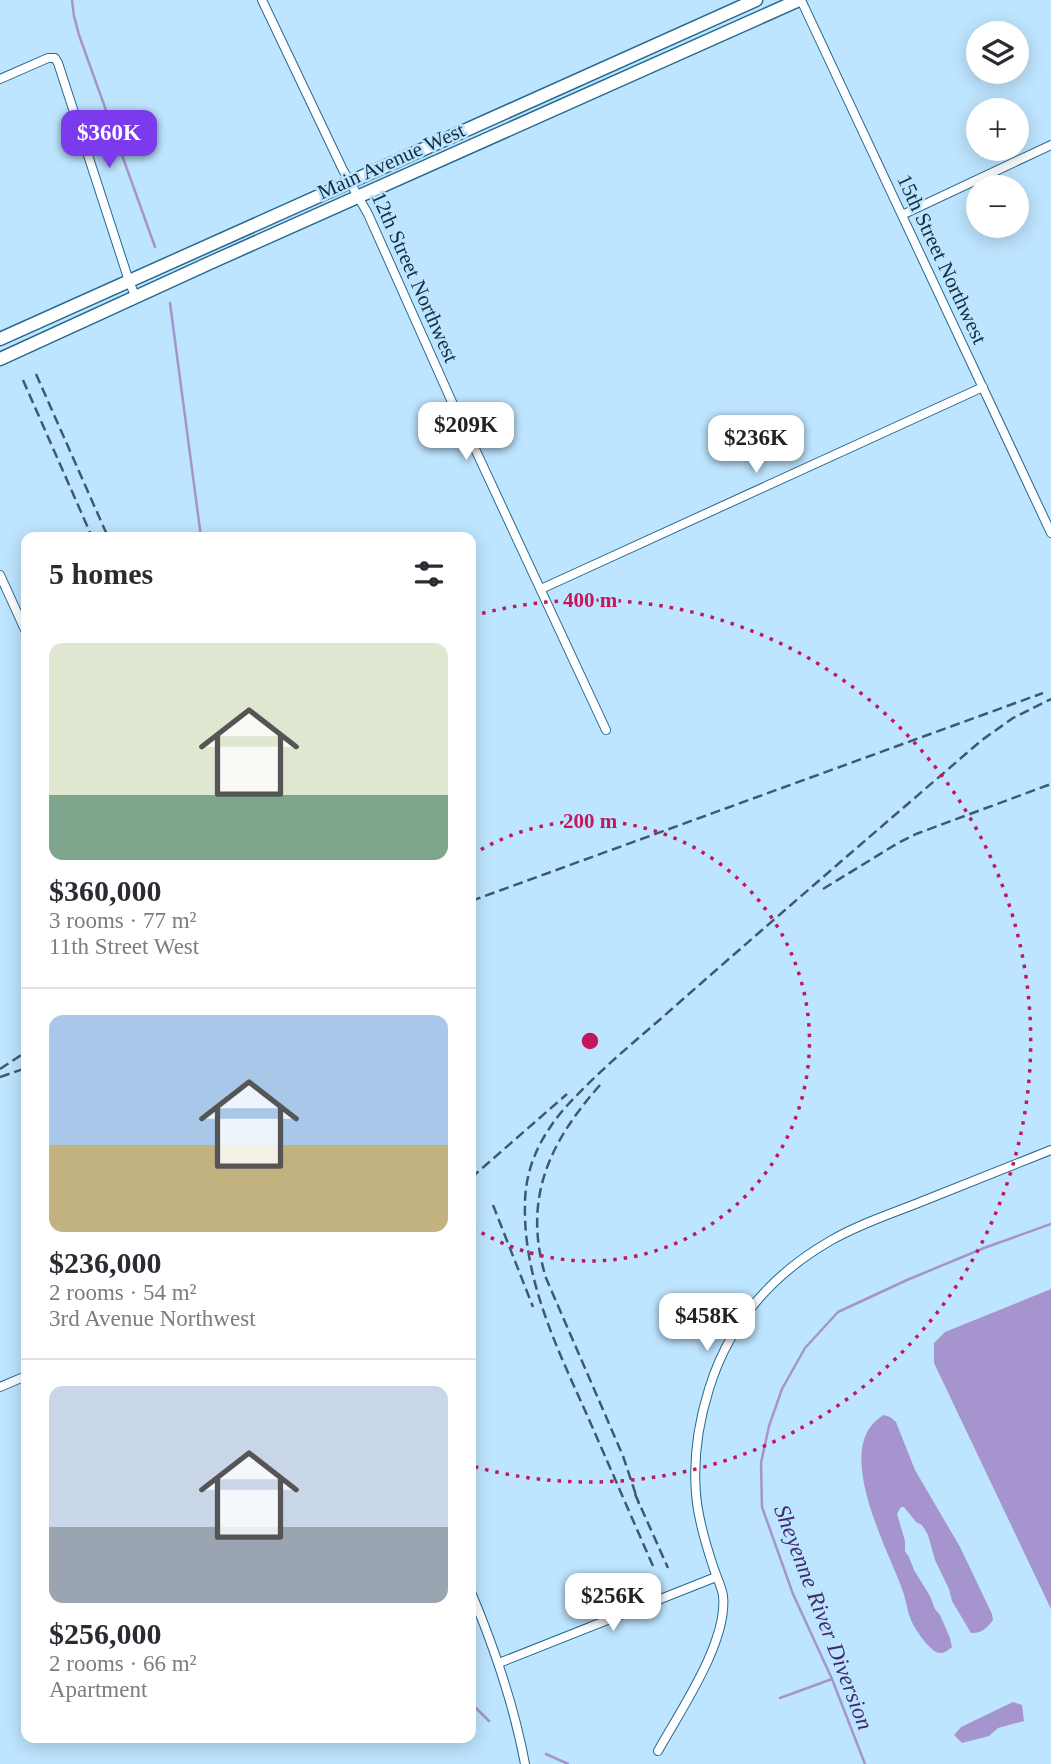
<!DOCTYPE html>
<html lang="en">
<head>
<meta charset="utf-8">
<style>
	body { margin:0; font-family:"Times New Roman",serif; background:#f7f7f7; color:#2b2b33; height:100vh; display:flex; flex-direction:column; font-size:26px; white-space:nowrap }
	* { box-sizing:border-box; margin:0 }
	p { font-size:23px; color:#7c7c81 }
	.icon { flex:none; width:38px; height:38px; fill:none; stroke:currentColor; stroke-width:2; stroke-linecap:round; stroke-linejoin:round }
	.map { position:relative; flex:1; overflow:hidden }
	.details { position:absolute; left:21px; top:532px; width:455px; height:1211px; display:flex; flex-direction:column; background:#fff; border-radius:14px; box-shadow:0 4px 18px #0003 }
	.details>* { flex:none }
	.controls { position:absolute; left:966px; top:21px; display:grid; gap:14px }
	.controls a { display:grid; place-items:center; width:63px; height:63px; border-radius:50%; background:#fff; box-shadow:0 4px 18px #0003; font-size:35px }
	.price { position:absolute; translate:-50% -60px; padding:0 16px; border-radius:14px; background:#fff; color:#222; font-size:23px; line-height:46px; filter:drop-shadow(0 2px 4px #0008) }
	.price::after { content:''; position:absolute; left:50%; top:42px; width:21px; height:16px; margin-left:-10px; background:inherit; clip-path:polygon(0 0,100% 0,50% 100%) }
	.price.current { background:#7c3aed; color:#fff }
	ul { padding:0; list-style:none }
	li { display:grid; align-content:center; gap:14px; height:371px; padding:0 28px }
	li+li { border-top:2px solid #e1e1e2 }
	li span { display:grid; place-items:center; height:217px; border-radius:14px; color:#555 }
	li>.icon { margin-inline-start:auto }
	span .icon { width:126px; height:126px; fill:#fffc; stroke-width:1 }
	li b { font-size:30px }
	h2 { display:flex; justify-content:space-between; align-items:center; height:84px; padding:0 28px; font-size:30px }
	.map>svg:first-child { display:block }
	.water { fill:#a594cd }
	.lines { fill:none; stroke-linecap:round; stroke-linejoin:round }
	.stream { stroke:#a594cd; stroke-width:2.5 }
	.street-casing { stroke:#26698f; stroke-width:10 }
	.primary-casing { stroke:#26698f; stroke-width:15 }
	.street { stroke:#fff; stroke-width:8 }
	.primary { stroke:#fff; stroke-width:12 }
	.rail { stroke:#3d5b6e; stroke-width:2.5; stroke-dasharray:10 5; stroke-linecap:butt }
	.ring { fill:none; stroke:#c2185b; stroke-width:3.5; stroke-dasharray:3.5 7 }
	.labels { text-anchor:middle; stroke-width:5; stroke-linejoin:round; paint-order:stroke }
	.street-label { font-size:21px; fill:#122d3e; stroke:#bee5ff }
	.water-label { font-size:23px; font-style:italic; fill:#43296d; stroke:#bee5ff }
	.centre { fill:#c2185b; stroke:#bee5ff; stroke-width:3.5 }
	.ring-label { font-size:21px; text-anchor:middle; font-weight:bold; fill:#c2185b; stroke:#bee5ff; stroke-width:5; stroke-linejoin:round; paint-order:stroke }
</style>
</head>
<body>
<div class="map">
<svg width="1051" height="1764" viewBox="0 0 1051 1764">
	<rect width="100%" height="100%" fill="#bee5ff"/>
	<path class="water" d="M1051,1289V1609L934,1363V1343L945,1332Z
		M884,1415L890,1417L896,1422L915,1470L960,1547L992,1614L993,1620C987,1628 981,1634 971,1633L952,1601L949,1589L935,1560L928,1535L922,1525L916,1522L904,1507H901L897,1514L905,1541V1551L909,1557L914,1570L930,1596L935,1609L940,1615L950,1638L952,1647C946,1652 941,1656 933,1650C925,1644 915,1629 911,1620C907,1611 906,1599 902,1589C888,1549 830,1445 884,1415Z
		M1013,1702L1022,1705L1024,1721L998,1728L989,1736L962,1743L954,1735L961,1727Z"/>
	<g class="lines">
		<path class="stream" d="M72,0L74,16L79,35L155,247
			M170,303L201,537
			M780,1698L832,1679
			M471,1703L489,1721
			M546,1754L568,1764
			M865,1764L832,1679L793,1594L762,1507L761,1463L769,1426L782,1389L805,1348L838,1312L907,1280L984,1248L1051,1224"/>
		<g class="street-casing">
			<path id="street" d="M262,0L343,170L368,214L460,420L476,451L606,730
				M801,0L1051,533
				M0,79L48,58H55L58,63L129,281L136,298
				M902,215L1051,145
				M0,575L26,632
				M541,589L983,387
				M0,1387L26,1376
				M471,1592C494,1647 514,1705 525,1764
				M499,1663L716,1577
				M658,1751C680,1711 728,1642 723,1596C722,1587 716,1576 713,1566C705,1542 698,1519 696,1494C693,1457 698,1424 709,1389C729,1324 771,1275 830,1241C859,1224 891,1214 923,1201C965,1184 1008,1167 1051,1150"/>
		</g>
		<g class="primary-casing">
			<path id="primary" d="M0,339L756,0
				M0,359L214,261L799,0"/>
		</g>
		<use href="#street" class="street"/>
		<use href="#primary" class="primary"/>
		<path class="rail" d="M36,374L108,537
			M23,380L92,537
			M823,889L898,843L916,834L1051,784
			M471,901L1043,693
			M0,1069L26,1052
			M0,1077L26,1068
			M600,1085C549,1143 522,1199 546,1278L623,1456L639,1504
			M471,1178L567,1094
			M493,1205L533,1307
			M635,1494L668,1568
			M653,1566C631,1516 609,1465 587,1415C557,1348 523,1279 525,1204C525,1177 534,1151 549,1129C559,1113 573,1099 587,1085C617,1055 650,1029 682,1000C781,913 882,826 982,740L1013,718L1051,699"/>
	</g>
	<g class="ring">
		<path d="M472 855A220 220 0 1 1 472 1227"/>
		<path d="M472 616A441 441 0 1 1 472 1466"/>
	</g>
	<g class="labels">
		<g class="street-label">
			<text transform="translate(391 161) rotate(-24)" y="7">Main Avenue West</text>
			<text transform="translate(942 259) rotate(65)" y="7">15th Street Northwest</text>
			<text transform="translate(415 277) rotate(66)" y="7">12th Street Northwest</text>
		</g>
		<g class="water-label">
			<text transform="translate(824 1617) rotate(69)" y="8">Sheyenne River Diversion</text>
		</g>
	</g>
	<circle cx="590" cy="1041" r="10" class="centre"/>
	<g class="ring-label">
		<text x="590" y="607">400 m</text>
		<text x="590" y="828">200 m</text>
	</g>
</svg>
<div class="controls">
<a><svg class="icon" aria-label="layers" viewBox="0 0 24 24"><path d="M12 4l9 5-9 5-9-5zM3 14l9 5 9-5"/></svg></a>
<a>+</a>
<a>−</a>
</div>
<b class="price current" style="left:109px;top:170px">$360K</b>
<b class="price" style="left:466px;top:462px">$209K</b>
<b class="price" style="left:756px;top:475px">$236K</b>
<b class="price" style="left:707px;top:1353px">$458K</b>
<b class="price" style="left:613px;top:1633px">$256K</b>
<section class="details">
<h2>5 homes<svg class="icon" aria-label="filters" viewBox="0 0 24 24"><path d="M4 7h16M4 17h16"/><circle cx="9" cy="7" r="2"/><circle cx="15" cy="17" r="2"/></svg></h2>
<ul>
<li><span style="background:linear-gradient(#dfe7d0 70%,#7fa58c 0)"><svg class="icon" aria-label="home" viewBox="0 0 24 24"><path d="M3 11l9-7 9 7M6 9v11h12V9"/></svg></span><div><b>$360,000</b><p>3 rooms · 77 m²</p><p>11th Street West</p></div></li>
<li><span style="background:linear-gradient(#a9c7e8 60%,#c2b280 0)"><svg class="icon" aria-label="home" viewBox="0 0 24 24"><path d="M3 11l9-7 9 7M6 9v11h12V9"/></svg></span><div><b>$236,000</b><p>2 rooms · 54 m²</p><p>3rd Avenue Northwest</p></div></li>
<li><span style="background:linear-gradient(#c9d6e8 65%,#9aa5b1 0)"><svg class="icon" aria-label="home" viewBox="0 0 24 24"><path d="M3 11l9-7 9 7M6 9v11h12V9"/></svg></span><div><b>$256,000</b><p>2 rooms · 66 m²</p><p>Apartment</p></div></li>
</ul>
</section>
</div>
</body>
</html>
